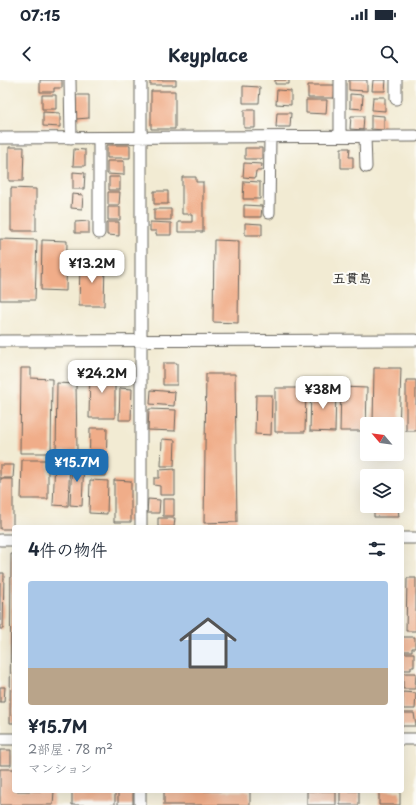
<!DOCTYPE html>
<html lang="ja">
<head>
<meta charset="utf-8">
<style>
	body { margin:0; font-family:"Playpen Sans","Klee One",sans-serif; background:#f6f6f7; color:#1f2937; height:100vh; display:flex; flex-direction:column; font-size:15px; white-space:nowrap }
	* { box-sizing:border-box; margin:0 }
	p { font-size:13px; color:#747a83 }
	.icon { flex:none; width:22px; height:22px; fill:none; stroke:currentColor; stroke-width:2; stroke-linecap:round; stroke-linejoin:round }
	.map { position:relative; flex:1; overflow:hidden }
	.panel { position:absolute; left:12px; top:445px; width:392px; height:268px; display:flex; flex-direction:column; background:#fff; border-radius:4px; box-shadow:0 4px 16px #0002 }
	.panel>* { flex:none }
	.needle { width:26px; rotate:299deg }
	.buttons { position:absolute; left:360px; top:337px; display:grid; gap:8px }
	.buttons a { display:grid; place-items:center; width:44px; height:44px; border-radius:4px; background:#fff; box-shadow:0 4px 16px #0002; font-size:20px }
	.price { position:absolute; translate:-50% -34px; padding:0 9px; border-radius:8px; background:#fff; color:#222; font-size:13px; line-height:26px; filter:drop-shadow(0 1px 2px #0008) }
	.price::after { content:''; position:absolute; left:50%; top:24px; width:12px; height:9px; margin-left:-6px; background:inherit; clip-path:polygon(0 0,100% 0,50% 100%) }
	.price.active { background:#1f6fb2; color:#fff }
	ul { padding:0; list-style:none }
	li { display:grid; align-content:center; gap:8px; height:212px; padding:0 16px }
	li span { display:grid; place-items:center; height:124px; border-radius:4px; color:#555 }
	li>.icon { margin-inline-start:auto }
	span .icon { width:72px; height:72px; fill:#fffc; stroke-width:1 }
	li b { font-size:17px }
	h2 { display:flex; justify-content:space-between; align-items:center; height:48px; padding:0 16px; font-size:17px }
	.status { display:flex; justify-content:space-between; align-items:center; height:28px; padding:0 20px; background:#fff; direction:ltr }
	.status svg { height:11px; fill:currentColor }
	header { display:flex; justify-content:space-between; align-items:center; height:52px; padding:0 16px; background:#fff; font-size:18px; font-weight:700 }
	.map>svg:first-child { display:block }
	.building { fill:#f0ad89 }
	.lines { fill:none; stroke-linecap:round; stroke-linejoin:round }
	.street-casing { stroke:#67645c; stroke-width:13 }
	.street { stroke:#fff; stroke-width:11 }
	.labels { text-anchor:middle; stroke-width:4; stroke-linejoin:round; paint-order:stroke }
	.quarter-label { font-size:13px; font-weight:bold; fill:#1c1c1c; stroke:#fdfcf7 }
</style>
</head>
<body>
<div class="status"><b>07:15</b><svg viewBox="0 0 49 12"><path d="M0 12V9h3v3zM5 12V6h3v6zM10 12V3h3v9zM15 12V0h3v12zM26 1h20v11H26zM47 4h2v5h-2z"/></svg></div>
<header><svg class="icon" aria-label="back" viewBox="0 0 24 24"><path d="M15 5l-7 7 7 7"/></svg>Keyplace<svg class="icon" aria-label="search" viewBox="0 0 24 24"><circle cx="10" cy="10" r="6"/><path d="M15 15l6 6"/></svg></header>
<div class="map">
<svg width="416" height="725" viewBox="0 0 416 725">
	<rect width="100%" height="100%" fill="#fdfcf7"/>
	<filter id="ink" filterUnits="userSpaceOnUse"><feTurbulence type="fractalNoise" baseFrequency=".025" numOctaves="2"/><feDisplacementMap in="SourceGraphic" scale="8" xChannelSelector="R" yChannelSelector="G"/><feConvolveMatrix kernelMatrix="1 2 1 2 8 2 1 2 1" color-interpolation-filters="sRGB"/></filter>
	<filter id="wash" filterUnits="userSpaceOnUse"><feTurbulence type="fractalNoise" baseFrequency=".012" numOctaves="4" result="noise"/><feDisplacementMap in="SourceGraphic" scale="16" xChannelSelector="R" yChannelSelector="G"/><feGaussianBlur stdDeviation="0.9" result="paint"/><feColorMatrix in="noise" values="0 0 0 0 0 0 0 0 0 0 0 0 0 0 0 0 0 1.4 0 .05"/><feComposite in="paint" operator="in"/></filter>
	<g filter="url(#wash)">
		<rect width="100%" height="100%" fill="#f2ebd3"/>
		<g id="blocks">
			<path class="building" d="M40,0H62V8H54V12H40Z
				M150,0H176V5H150Z
				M275,0H289V4H275Z
				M349,0H367V11L349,10Z
				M373,0H386L385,11H372Z
				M308,5H335L334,18H308Z
				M243,6L260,7L259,23H243Z
				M277,10L291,11V25L276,24Z
				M151,11H175V49H151Z
				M350,14L363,15L362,29L350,28Z
				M42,15H56V29H42Z
				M76,15H89V38L76,39Z
				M373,17H385V31L372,30Z
				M306,20H327L326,34L306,33Z
				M244,30H255V48H244Z
				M43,32L60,33V47L43,46Z
				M277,33H291L290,47H276Z
				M371,35L384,36V50L371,49Z
				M351,36H364L363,50L350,49Z
				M107,65H130V78H107Z
				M9,67H24L23,101H9Z
				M245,68H262V79H245Z
				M341,68H350L349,77H353V88H341Z
				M74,69L85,70V86H73Z
				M107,81H124V95L107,94Z
				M244,83L262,84L261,91H256L255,98L243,97Z
				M73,92L85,93L84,109H73Z
				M109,97H120V110H109Z
				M182,97H196V102H203V152H178V142H192V134H182Z
				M244,101L260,102V119H243Z
				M11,108L36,109V151H11Z
				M154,111H168V124H154Z
				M108,112H120L119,125H108Z
				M72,114L83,115L82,129L71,128Z
				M244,125L262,126L261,137H244Z
				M108,127H120V140H108Z
				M154,129H171V140H154Z
				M89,141V153H75V142Z
				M107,142H119V156L107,155Z
				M150,142L171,143V155H156V151H150Z
				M245,143L262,144V155H245Z
				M0,159L37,160L35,220H0Z
				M42,160L67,161L66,211L41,210Z
				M214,160L239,161L238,243L213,242Z
				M80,183H105L104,226H79Z
				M163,283H177V305H163Z
				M21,288H31V298L52,299L51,373H20Z
				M374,288H401L399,353H397V344H373Z
				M90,290L115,291V338H89Z
				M206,294H235L237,442L204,443Z
				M406,300H416V351H406Z
				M57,303L76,304L77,371L56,372Z
				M341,307L367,308L366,351H340Z
				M120,308L132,309L131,340H119Z
				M275,308H306L305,352H275Z
				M311,308H336L335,352L310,351Z
				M151,310L175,312L174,326L150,324Z
				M256,315H272L271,355L255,354Z
				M149,329L176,330L175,351L148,350Z
				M90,348H107L106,396L89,395Z
				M162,359L175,360L174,386H161Z
				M22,380H48V419H21Z
				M55,380L70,381L68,426L53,425Z
				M72,380H84L82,426L70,425Z
				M0,385H14L13,398H0Z
				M175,389V415H160V406L154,405V398H159V390Z
				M0,399H13V449H0Z
				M90,400L108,401L107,434L89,433Z
				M114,400L131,401V442H114Z
				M148,419L160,420L159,433H147Z
				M163,419H174V436H163Z
				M397,419L399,437H374V426H397Z
				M158,438H175L174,447H158Z
				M11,474H14V643H10Z
				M0,493H4L3,549H0Z
				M407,498H416V551H406Z
				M402,557H415V568H412V571H402Z
				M403,573H414V587H411V590H402Z
				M403,593H416L415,609H403Z
				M0,607H5L4,622H0Z
				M403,612L416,613L415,629H403Z
				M402,633H414L416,646H402Z
				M0,670H11V685H0Z
				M0,689H14V711H54L53,725H0Z
				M72,711H115V725H72Z
				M118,711H133V725H118Z
				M164,711H250V725H164Z
				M307,711H336V725H307Z
				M340,711H359V725H340Z
				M379,711H400V725H379Z"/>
		</g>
	</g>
	<g filter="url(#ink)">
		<use href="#blocks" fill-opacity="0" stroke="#67645c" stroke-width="1"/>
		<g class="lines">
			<g class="street-casing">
				<path id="street" d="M70,0L71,58
					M141,0V447
					M396,0V19
					M340,56V0
					M365,56L366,87
					M0,58L416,56
					M269,133L270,57
					M99,153V58
					M0,261L416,260
					M402,458H416
					M0,460H14
					M0,659H14
					M402,659H416
					M140,725V711"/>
			</g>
			<use href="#street" class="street"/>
		</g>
	</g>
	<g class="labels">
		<g class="quarter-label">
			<text x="352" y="203">五貫島</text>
		</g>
	</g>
</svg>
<div class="buttons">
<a><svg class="needle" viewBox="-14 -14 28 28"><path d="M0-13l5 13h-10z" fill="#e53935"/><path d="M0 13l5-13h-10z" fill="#747a83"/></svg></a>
<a><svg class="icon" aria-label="layers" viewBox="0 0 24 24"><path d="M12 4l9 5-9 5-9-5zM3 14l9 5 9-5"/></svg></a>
</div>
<b class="price" style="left:92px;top:204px">¥13.2M</b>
<b class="price" style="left:102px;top:314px">¥24.2M</b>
<b class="price" style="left:323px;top:330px">¥38M</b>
<b class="price active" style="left:77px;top:403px">¥15.7M</b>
<section class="panel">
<h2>4件の物件<svg class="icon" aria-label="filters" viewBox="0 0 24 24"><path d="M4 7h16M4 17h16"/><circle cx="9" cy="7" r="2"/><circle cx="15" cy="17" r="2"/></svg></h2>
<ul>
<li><span style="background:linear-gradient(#a9c7e8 70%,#b9a48a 0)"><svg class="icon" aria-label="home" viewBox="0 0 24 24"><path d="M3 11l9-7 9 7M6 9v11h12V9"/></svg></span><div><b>¥15.7M</b><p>2部屋 · 78 m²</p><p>マンション</p></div></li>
</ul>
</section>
</div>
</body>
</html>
